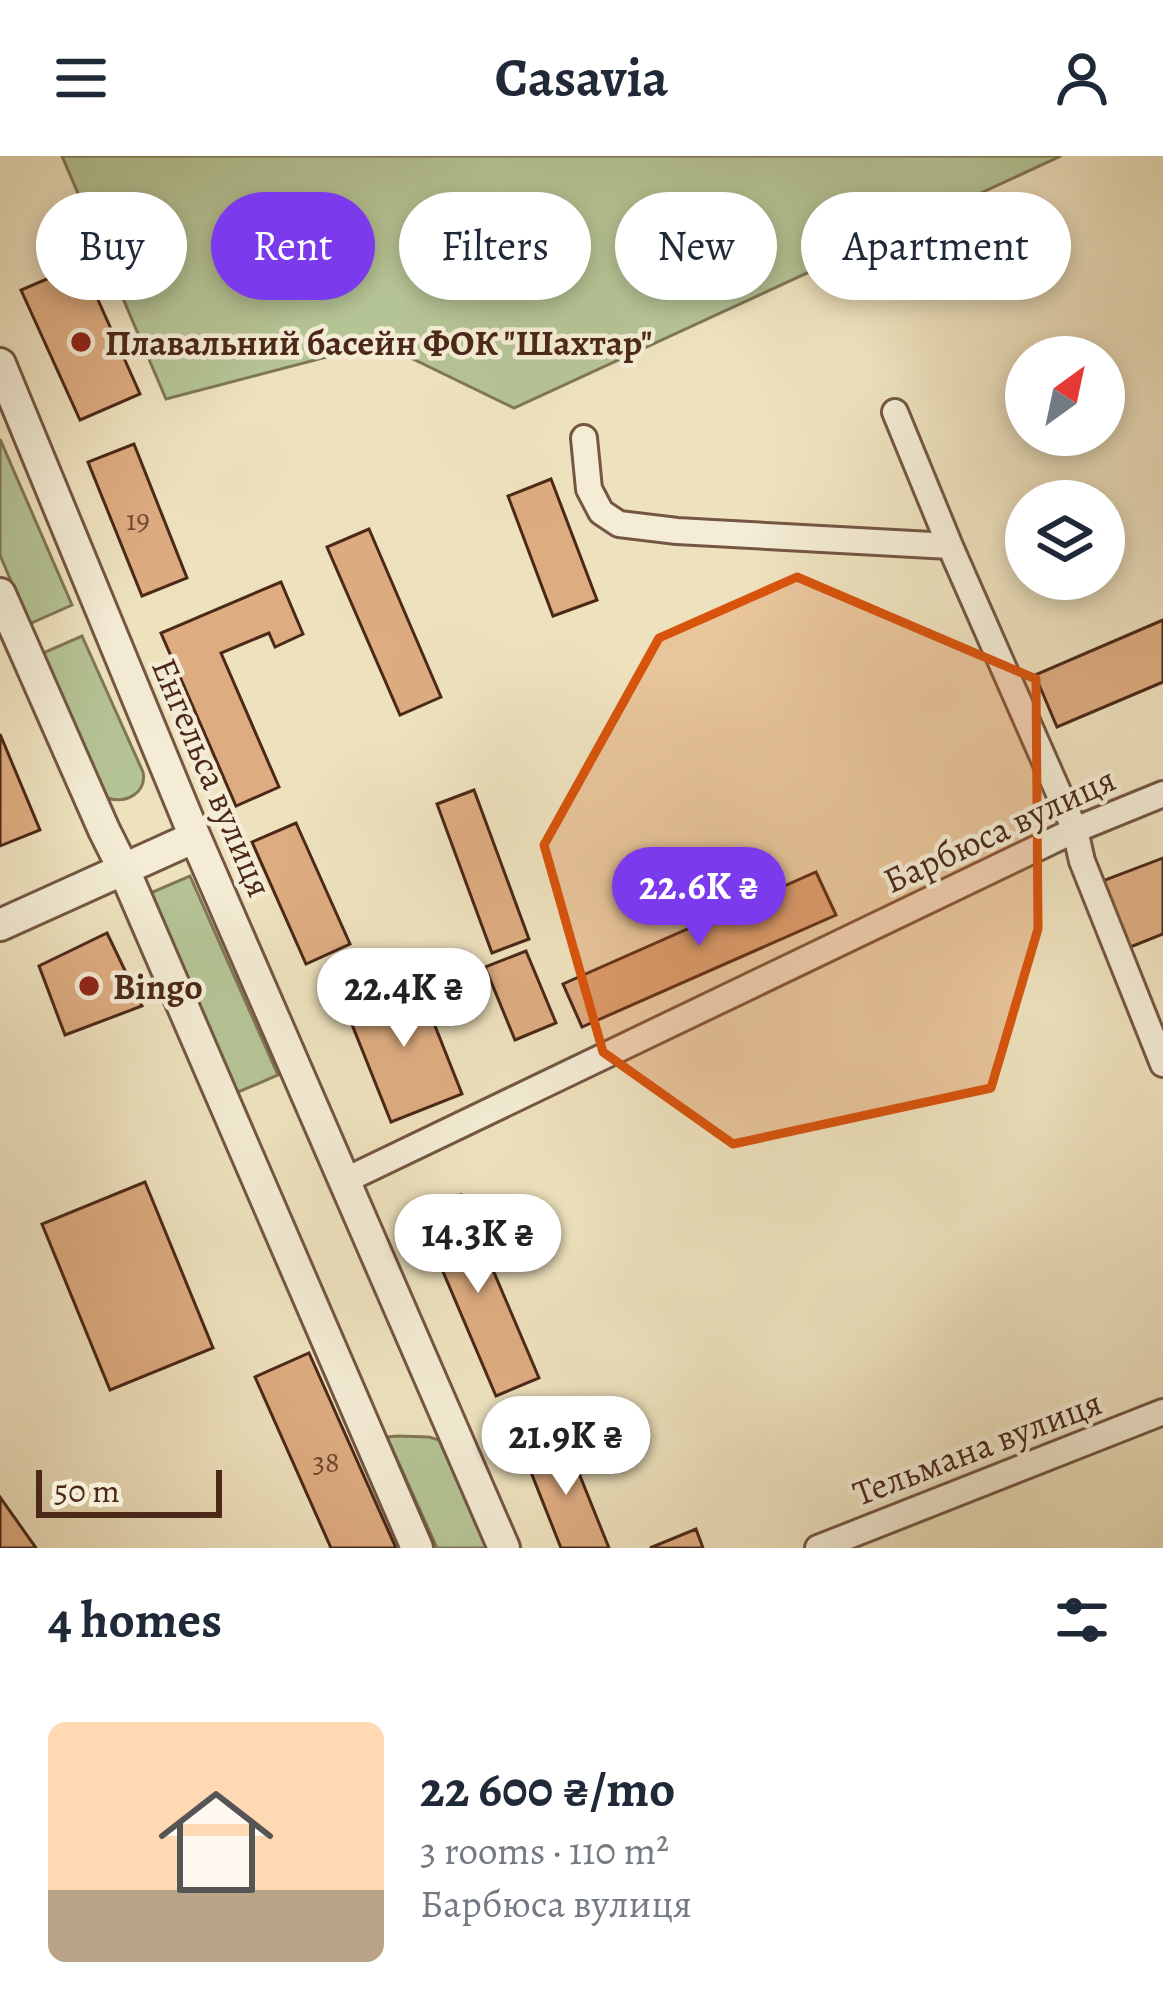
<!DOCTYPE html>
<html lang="en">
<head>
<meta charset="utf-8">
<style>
	body { margin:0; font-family:Alegreya,serif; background:#f2f2f3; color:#1f2937; height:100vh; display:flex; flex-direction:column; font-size:45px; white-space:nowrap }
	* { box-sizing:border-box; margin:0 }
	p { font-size:39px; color:#747a83 }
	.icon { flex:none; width:66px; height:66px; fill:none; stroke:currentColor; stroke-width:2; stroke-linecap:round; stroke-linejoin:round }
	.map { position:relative; height:1392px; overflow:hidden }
	.drawer { display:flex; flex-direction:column; background:#fff; flex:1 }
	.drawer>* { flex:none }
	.guide { position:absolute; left:36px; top:36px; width:1092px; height:108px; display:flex; gap:24px }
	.needle { width:78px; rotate:33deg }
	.tools { position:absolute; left:1005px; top:180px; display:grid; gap:24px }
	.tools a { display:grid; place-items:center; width:120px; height:120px; border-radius:50%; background:#fff; box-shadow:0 6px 18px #0003; font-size:60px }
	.scale { position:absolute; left:36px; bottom:30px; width:186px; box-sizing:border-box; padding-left:12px; border:6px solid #4b2818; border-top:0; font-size:33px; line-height:42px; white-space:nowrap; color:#4b2818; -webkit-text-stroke:9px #f4ecd5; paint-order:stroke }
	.price { position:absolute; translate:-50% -102px; padding:0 27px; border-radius:42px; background:#fff; color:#222; font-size:39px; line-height:78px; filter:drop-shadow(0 3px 6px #0008) }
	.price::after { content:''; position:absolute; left:50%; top:72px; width:36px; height:27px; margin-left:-18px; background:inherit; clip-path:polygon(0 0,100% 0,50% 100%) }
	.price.current { background:#7c3aed; color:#fff }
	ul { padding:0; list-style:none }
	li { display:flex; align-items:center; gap:36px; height:300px; padding:0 48px }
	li+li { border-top:3px solid #e0e1e3 }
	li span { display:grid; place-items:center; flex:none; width:336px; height:240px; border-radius:18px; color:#555 }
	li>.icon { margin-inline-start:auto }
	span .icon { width:144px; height:144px; fill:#fffc; stroke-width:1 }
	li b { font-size:51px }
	h2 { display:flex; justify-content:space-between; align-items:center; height:144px; padding:0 48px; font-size:51px }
	.chip { padding:0 42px; border-radius:54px; background:#fff; box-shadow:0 6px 18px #0003; font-size:42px; line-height:108px }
	.chip.current { background:#7c3aed; color:#fff }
	header { display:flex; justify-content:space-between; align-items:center; height:156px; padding:0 48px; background:#fff; font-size:54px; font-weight:700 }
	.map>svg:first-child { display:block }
	.green { fill:#b5c495; stroke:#807656; stroke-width:3 }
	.building { fill:#deac81; stroke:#4b2818; stroke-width:3 }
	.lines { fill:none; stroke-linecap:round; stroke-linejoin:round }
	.minor-casing { stroke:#745642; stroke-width:30 }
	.tertiary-casing { stroke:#745642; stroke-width:36 }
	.minor { stroke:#f4ecd5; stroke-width:24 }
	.tertiary { stroke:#f4ecd5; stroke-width:30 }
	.marked { fill:#d8540d; fill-opacity:0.2; stroke:#d8540d; stroke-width:9; stroke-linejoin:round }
	.poi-dot { fill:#8f2418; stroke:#f4ecd5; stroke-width:4.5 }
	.labels { text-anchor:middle; stroke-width:9; stroke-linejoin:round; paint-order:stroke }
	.number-label { font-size:30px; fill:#704932 }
	.poi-label { font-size:36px; font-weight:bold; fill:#4b2818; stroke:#f4ecd5; text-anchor:start }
	.street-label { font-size:36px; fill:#4b2818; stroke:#f4ecd5 }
</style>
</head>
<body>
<header><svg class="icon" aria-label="menu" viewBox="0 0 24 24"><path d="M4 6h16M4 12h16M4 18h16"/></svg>Casavia<svg class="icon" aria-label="person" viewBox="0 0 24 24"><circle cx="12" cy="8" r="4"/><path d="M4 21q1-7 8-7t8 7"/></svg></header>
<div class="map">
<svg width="1163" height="1392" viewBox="0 0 1163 1392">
	<rect width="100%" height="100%" fill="#eee2be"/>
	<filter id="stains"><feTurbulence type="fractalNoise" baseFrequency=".00167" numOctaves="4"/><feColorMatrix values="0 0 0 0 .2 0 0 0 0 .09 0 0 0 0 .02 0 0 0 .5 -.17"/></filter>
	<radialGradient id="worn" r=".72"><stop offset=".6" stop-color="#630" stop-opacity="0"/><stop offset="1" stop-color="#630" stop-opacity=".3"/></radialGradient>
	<path class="green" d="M62,0H1061L514,252L380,187L166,243Z
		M0,283L72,449L29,468L0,399Z
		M82,480L143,616C147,637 126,648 107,642L100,633L43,497Z
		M190,720L278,919L236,937L148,738Z
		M397,1280L429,1281L439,1284L487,1392H437L387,1281Z"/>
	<path class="building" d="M82,108L140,238L80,264L21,134Z
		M134,288L187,422L142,440L88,306Z
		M551,323L597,444L553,460L508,340Z
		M369,373L441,541L400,559L327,391Z
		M281,426L303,478L275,491L269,477L221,497L279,631L236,650L161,477Z
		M1163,464V526L1057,571L1035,519Z
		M0,578L40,674L0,690Z
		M474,634L529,783L492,797L437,648Z
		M296,667L350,788L306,808L252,686Z
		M1163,702V778L1123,794L1097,727Z
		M816,716L836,759L582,871L563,828Z
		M107,777L142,850L65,879L39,810Z
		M526,795L556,867L515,884L485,811Z
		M416,822L462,938L391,966L345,851Z
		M145,1026L213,1192L110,1234L42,1068Z
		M461,1039L539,1222L496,1240L418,1057Z
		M309,1197L396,1392H331L255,1221Z
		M566,1285L609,1392H561L525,1301Z
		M0,1341L36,1392H0Z
		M696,1373L703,1392H650Z"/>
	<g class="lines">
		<g class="minor-casing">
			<path id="minor" d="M895,256L950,390L1075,674L1082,705L1163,908
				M584,282L589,333L601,356L619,368L677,375L950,390
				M346,1024L1075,674L1163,638
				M818,1392L1163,1256"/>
		</g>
		<g class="tertiary-casing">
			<path id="tertiary" d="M0,208L195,681L504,1392
				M0,438L104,674L124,714L417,1392
				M0,769L195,681"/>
		</g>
		<use href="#minor" class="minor"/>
		<use href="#tertiary" class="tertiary"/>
	</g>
	<path class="marked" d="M797,421L1036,523L1038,773L991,932L733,988L603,896L544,689L659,482Z"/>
	<g class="poi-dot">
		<circle cx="81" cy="186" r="12"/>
		<circle cx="89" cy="830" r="12"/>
	</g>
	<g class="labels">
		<g class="number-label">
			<text x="138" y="374">19</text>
			<text x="326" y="1316">38</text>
		</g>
		<g class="poi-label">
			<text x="105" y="199">Плавальний басейн ФОК "Шахтар"</text>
			<text x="113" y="843">Bingo</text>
		</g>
		<g class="street-label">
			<text transform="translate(213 621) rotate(67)" y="13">Енгельса вулиця</text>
			<text transform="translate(999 673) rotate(-25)" y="13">Барбюса вулиця</text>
			<text transform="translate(977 1291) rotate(-21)" y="13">Тельмана вулиця</text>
		</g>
	</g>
	<rect width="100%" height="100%" filter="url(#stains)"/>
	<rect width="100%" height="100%" fill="url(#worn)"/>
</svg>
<div class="tools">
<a><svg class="needle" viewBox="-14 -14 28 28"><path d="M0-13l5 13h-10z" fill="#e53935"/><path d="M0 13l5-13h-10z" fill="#747a83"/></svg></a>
<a><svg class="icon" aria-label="layers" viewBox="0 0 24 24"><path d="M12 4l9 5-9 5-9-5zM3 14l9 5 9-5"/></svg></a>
</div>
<div class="scale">50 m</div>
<b class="price current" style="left:699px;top:793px">22.6K ₴</b>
<b class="price" style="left:404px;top:894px">22.4K ₴</b>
<b class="price" style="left:478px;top:1140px">14.3K ₴</b>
<b class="price" style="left:566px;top:1342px">21.9K ₴</b>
<div class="guide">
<a class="chip">Buy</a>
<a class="chip current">Rent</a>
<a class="chip">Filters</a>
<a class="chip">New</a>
<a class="chip">Apartment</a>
</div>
</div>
<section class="drawer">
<h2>4 homes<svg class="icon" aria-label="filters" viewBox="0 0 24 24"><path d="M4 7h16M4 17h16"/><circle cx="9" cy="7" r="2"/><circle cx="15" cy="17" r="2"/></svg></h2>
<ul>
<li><span style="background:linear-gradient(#ffd9b3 70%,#b9a48a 0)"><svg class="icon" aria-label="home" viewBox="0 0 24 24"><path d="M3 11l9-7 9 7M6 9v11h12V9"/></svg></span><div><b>22 600 ₴/mo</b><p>3 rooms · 110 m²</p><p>Барбюса вулиця</p></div></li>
</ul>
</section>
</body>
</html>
